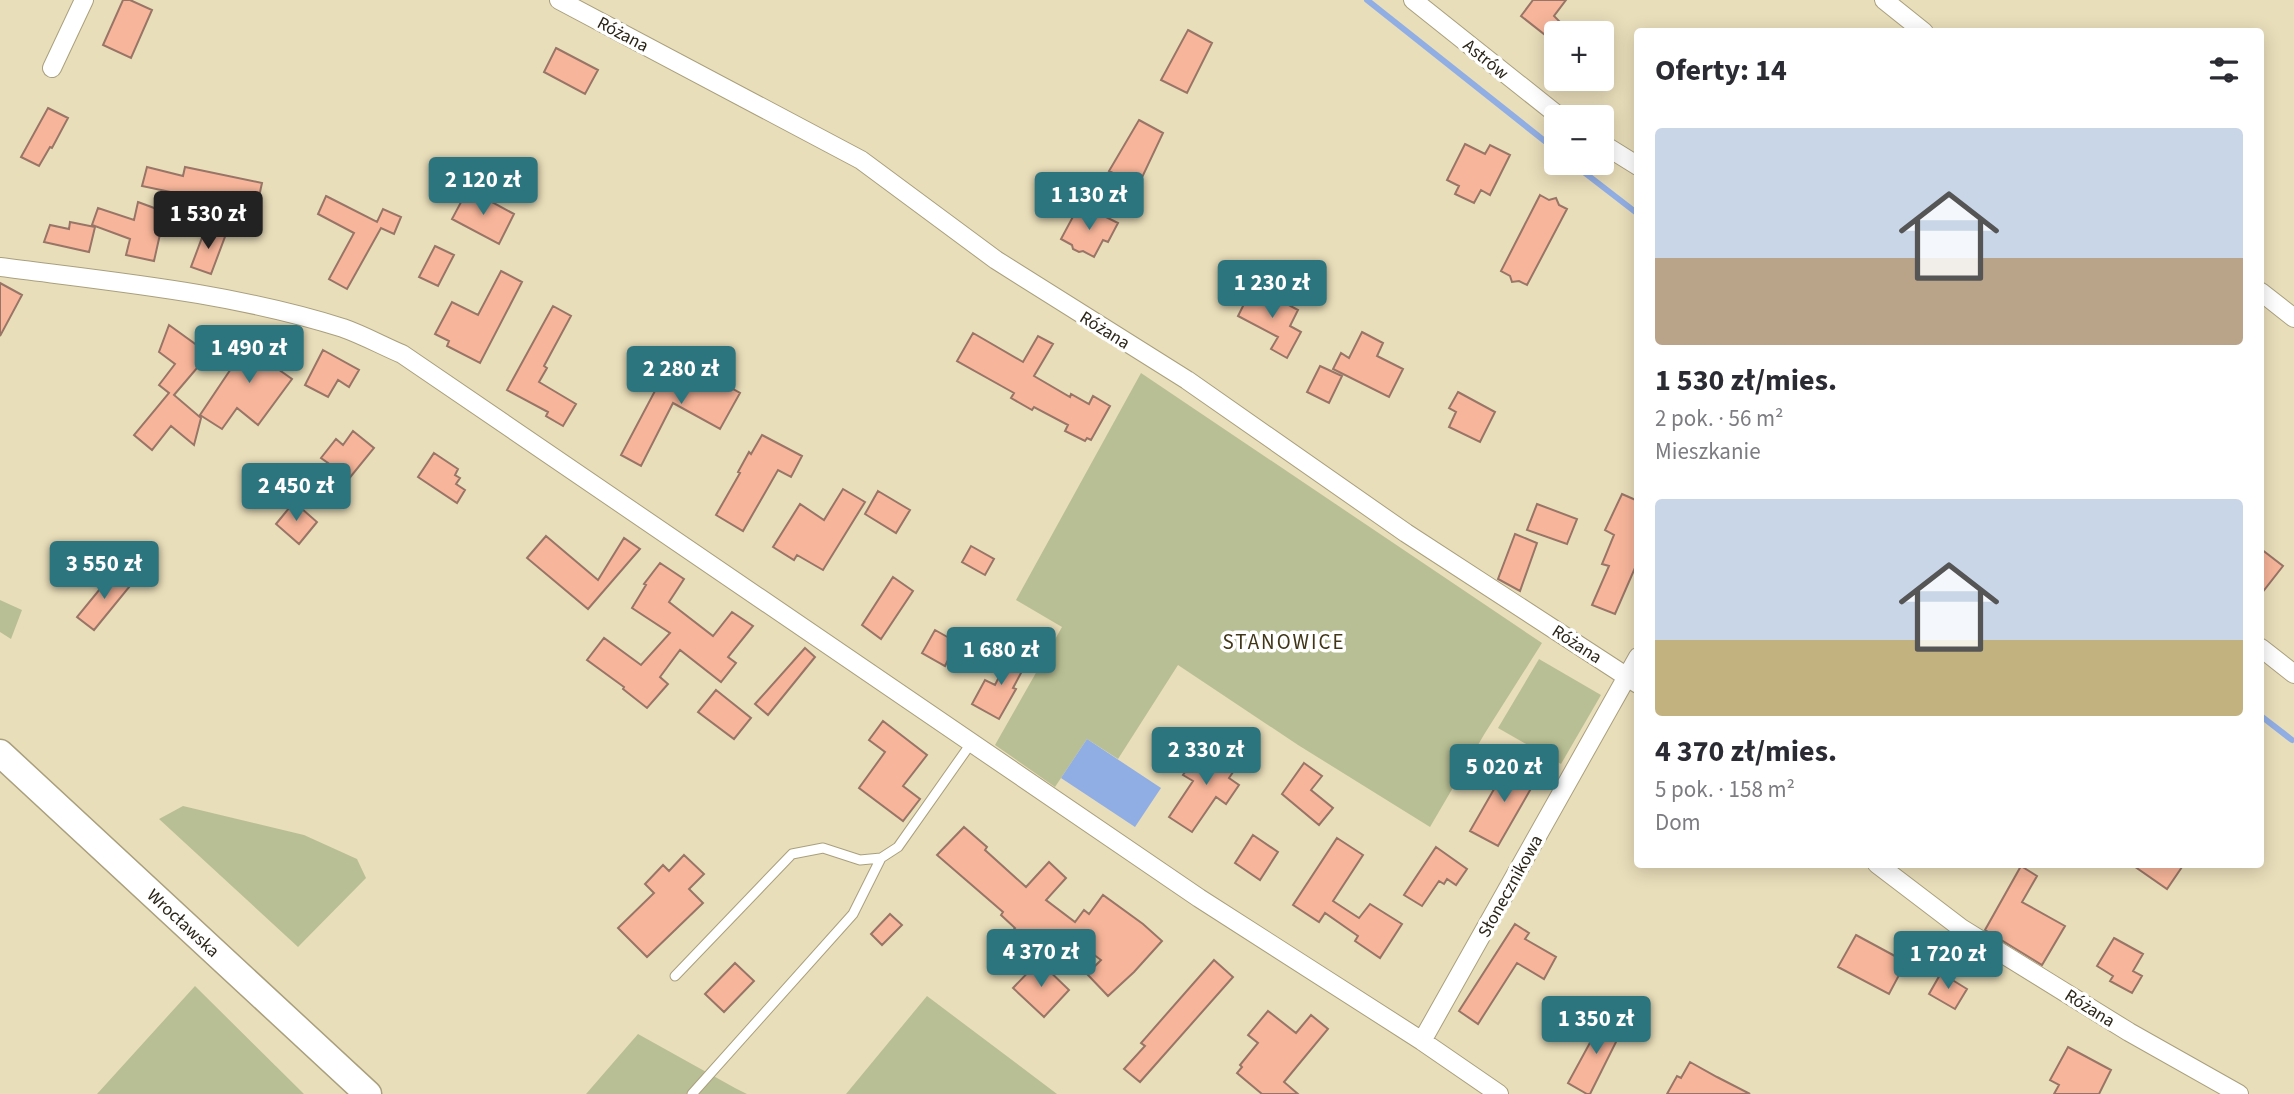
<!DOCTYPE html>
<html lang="pl">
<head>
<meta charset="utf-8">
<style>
	body { margin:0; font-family:"Source Sans 3",sans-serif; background:#f7f7f7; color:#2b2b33; height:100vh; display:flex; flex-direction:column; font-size:26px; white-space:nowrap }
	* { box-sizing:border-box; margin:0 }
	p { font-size:23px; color:#7c7c81 }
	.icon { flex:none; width:38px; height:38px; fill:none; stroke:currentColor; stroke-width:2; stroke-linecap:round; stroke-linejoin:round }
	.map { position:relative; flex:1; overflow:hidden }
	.side { position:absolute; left:1634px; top:28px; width:630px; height:840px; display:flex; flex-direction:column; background:#fff; border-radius:7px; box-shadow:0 4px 18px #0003 }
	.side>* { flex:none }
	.controls { position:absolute; left:1544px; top:21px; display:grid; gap:14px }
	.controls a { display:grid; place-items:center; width:70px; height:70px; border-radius:7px; background:#fff; box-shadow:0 4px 18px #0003; font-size:35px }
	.price { position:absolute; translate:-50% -60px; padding:0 16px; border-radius:7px; background:#2d757e; color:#fff; font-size:23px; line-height:46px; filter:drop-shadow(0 2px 4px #0008) }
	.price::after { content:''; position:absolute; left:50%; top:42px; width:21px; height:16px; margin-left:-10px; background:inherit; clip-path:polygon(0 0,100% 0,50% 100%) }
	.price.selected { background:#222; color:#fff }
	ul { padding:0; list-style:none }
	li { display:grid; align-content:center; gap:14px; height:371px; padding:0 21px }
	li span { display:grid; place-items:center; height:217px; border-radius:7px; color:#555 }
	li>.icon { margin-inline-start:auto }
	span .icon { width:126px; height:126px; fill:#fffc; stroke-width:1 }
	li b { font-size:30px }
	h2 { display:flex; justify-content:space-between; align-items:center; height:84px; padding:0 21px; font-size:30px }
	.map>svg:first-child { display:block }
	.green { fill:#b9bf94 }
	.water { fill:#91aee4 }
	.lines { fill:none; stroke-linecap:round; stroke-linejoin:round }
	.stream { stroke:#91aee4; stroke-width:6 }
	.building { fill:#f7b69b; stroke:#987566; stroke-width:2 }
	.lane-casing { stroke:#aa9f7d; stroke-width:11 }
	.street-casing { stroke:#aa9f7d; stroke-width:20 }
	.primary-casing { stroke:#aa9f7d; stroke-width:29 }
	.lane { stroke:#fff; stroke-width:9 }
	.street { stroke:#fff; stroke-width:18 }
	.primary { stroke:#fff; stroke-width:26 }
	.labels { text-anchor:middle; stroke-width:7; stroke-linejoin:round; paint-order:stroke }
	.street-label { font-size:18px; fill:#2a2518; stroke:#fff }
	.quarter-label { font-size:21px; letter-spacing:2px; fill:#413718; stroke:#fff }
</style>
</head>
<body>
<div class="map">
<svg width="2294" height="1094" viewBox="0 0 2294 1094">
	<rect width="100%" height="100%" fill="#e9deba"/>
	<path class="green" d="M1141,373L1542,643L1485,733L1430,827L1298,745L1178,665L1118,759L1087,739L1055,787L995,745L1062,627L1016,600Z
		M0,600L22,610L11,639L0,632Z
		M1539,659L1601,695L1561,764L1498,728Z
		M183,806L304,835L357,859L366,878L298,947L159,819Z
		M195,986L304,1094H97Z
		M927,996L1057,1094H846Z
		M638,1034L735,1088L747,1094H586Z"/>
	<path class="water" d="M1087,739L1161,788L1135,827L1061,778Z"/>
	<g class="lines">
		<path class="stream" d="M1367,0L1556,150
			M1572,163L1638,214
			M2261,716L2292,740"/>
	</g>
	<path class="building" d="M123,0H130L152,10L131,58L103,45Z
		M1533,0H1566L1554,16L1561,23L1549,38L1521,16Z
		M1188,30L1212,43L1187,93L1161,80Z
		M556,48L598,70L585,94L544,72Z
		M48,108L68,118L52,148L50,147L39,166L21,157Z
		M1139,120L1163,133L1138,186L1109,171Z
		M1465,144L1485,154L1490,145L1510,155L1490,195L1481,190L1474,203L1455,194L1459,186L1447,180Z
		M147,167L183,176L185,167L262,183L256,210L142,186Z
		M468,189L514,214L499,244L452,219Z
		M1540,195L1549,200L1556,198L1559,205L1567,209L1527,285L1519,281L1512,282L1510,276L1501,271Z
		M326,196L377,222L383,209L401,217L394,234L381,228L347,289L329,279L354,233L318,214Z
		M138,202L165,212L154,261L126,255L130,239L92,225L98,208L134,220Z
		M1076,211L1091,219L1096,212L1118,223L1108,242L1103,240L1094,257L1083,251L1079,252L1073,249L1072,245L1061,239Z
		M70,222L95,227L89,252L44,242L50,225L69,229Z
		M206,227L226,234L211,274L191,267Z
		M435,246L454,255L438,286L419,277Z
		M501,271L522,282L480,363L447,346L449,341L435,334L452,302L478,315Z
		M0,283L22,295L0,336Z
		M1251,290L1274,302L1276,298L1298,310L1290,326L1301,332L1287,358L1271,349L1278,337L1238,316Z
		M553,306L571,316L544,366L547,368L539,382L576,404L563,426L546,416L548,412L507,390Z
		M169,325L209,354L174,395L201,418L194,445L171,426L152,450L134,435L169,393L159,385L175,364L159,352Z
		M257,330L280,345L268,362L292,379L258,425L237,408L222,429L200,415Z
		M1362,332L1383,343L1377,356L1403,369L1389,397L1333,369L1341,353L1349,358Z
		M973,333L1023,362L1038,336L1053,344L1034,376L1070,397L1071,394L1089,404L1093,396L1110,406L1091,440L1087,438L1085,441L1065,431L1068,425L1034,407L1032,410L1011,398L1014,393L957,361Z
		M323,350L359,370L349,387L338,380L328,397L305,385Z
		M681,360L740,393L720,429L673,403L641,466L621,455L665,372L672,377Z
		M1320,366L1342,376L1329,403L1307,392Z
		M1458,392L1495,412L1480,442L1449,427L1456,412L1449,408Z
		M353,431L374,448L343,486L323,469L328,463L321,458L336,439L343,445Z
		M762,435L802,456L791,477L778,470L743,531L716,515L740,473L738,472L749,452L751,454Z
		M434,453L458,469L455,475L460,478L456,484L465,490L457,503L418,477Z
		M843,489L865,502L823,570L797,555L794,560L773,547L800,504L824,520Z
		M878,491L910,510L896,533L865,514Z
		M1622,494L1638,501V561L1615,614L1592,605L1609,566L1602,564L1614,535L1605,530Z
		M294,502L317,522L299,544L276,524Z
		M1537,504L1577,519L1567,544L1527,530Z
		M1515,534L1537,543L1520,591L1498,579Z
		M546,536L598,580L624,538L640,549L588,609L527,558Z
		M971,546L994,559L985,575L962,562Z
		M2261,549L2283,566L2261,594Z
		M660,563L684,579L669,602L713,636L732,612L753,626L728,657L736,663L721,682L680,650L660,677L668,684L647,708L623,689L624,687L587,660L604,638L641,665L670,633L632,608L646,585L644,584Z
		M113,573L130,586L94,630L77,617Z
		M893,577L913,591L881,639L862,625Z
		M935,630L958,643L953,650L955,655L949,658L945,666L922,653Z
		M805,648L815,657L768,715L755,704Z
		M1013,649L1029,658L1013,688L1016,689L999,719L972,704L985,680L995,685Z
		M716,690L751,718L734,739L698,712Z
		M883,721L927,755L903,786L920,799L903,821L859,788L885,752L869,740Z
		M1217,746L1240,762L1229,778L1239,785L1226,804L1216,797L1192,832L1169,817L1193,781L1183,775L1196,756L1206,763Z
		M1304,763L1322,776L1311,790L1333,808L1319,825L1282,794Z
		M1509,763L1537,778L1498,846L1470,831Z
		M964,827L987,847L985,850L1026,887L1049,862L1066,878L1046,900L1075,922L1084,910L1089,914L1103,895L1143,924L1162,941L1134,972L1108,996L1087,974L1101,960L1062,931L1028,969L1001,945L1015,928L1001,915L1003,912L937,855Z
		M1253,835L1278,852L1260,880L1235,863Z
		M1337,838L1363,855L1333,901L1359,918L1370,904L1402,924L1380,958L1355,941L1358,936L1325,913L1319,922L1293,905Z
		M1436,847L1467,869L1456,885L1447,879L1444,884L1439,881L1422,906L1404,895Z
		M684,855L704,874L689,889L703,903L647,957L618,928L654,893L645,884L663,865L669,871Z
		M2131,864H2184L2167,889Z
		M2021,866L2037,876L2022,902L2065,926L2042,965L1985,930Z
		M890,914L902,925L882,945L871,934Z
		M1515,924L1529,933L1525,939L1556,957L1544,979L1517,963L1478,1024L1459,1011Z
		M1856,935L1906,962L1889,994L1838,967Z
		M2114,938L2143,954L2133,971L2142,976L2132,993L2110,981L2113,976L2097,966Z
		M1214,960L1233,977L1140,1082L1124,1069L1145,1046L1141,1043Z
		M1039,961L1069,990L1044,1017L1013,988Z
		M735,963L754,981L724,1012L705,994Z
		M1941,973L1967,989L1955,1009L1929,994Z
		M1268,1011L1296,1033L1311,1015L1328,1029L1284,1082L1298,1094H1262L1237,1073L1242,1067L1240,1065L1258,1043L1248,1035Z
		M1604,1017L1623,1028L1590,1094H1587L1568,1083Z
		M2068,1047L2111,1070L2099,1094H2054L2059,1085L2050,1080Z
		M1690,1062L1717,1077L1750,1094H1667L1677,1076L1681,1078Z"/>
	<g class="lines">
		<g class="lane-casing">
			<path id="lane" d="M675,976L792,854L823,848L860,860L881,858L898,847L972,742
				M692,1094L853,914L881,858"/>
		</g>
		<g class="street-casing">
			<path id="street" d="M559,0L861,160L996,260L1187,380L1406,533L1638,684
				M1413,0L1560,117
				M1884,0L1924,32
				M52,68L84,0
				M1601,143L1638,166
				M0,267C115,282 233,293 343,328C363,335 383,346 402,354L1199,898L1422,1041L1499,1094
				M2261,292L2294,318
				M2261,648L2294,674
				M1877,864L1961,928L2129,1032L2239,1094
				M1422,1041L1638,657"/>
		</g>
		<g class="primary-casing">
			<g id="primary">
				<path id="s1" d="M0,753L368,1094"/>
			</g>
		</g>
		<use href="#lane" class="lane"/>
		<use href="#street" class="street"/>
		<use href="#primary" class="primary"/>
	</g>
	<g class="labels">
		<g class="street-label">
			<text transform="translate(623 34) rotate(28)" y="6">Różana</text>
			<text transform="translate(1486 59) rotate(39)" y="6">Astrów</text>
			<text transform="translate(1105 330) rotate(32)" y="6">Różana</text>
			<text transform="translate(1577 644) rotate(33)" y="6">Różana</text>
			<text transform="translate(1510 886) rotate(-61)" y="6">Słonecznikowa</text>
			<text dy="6" stroke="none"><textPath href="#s1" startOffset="250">Wrocławska</textPath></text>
			<text transform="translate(2090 1008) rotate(32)" y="6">Różana</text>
		</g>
		<g class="quarter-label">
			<text x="1284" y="649">STANOWICE</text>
		</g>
	</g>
</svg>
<div class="controls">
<a>+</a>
<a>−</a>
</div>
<b class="price" style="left:483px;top:217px">2 120 zł</b>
<b class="price" style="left:1089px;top:232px">1 130 zł</b>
<b class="price selected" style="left:208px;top:251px">1 530 zł</b>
<b class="price" style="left:1272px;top:320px">1 230 zł</b>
<b class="price" style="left:249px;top:385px">1 490 zł</b>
<b class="price" style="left:681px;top:406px">2 280 zł</b>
<b class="price" style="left:296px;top:523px">2 450 zł</b>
<b class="price" style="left:104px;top:601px">3 550 zł</b>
<b class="price" style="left:1001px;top:687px">1 680 zł</b>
<b class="price" style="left:1206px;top:787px">2 330 zł</b>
<b class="price" style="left:1504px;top:804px">5 020 zł</b>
<b class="price" style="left:1041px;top:989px">4 370 zł</b>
<b class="price" style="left:1948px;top:991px">1 720 zł</b>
<b class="price" style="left:1596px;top:1056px">1 350 zł</b>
<section class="side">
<h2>Oferty: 14<svg class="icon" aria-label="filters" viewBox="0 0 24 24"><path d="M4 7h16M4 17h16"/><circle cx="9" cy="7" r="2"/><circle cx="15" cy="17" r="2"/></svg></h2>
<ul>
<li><span style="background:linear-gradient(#c9d6e8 60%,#b9a48a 0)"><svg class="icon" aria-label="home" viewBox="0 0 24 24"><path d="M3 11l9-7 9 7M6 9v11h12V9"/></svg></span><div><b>1 530 zł/mies.</b><p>2 pok. · 56 m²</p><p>Mieszkanie</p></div></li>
<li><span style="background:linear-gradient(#c9d6e8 65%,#c2b280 0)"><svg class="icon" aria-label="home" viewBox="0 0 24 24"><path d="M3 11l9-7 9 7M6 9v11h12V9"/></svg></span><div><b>4 370 zł/mies.</b><p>5 pok. · 158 m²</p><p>Dom</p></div></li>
</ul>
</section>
</div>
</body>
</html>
